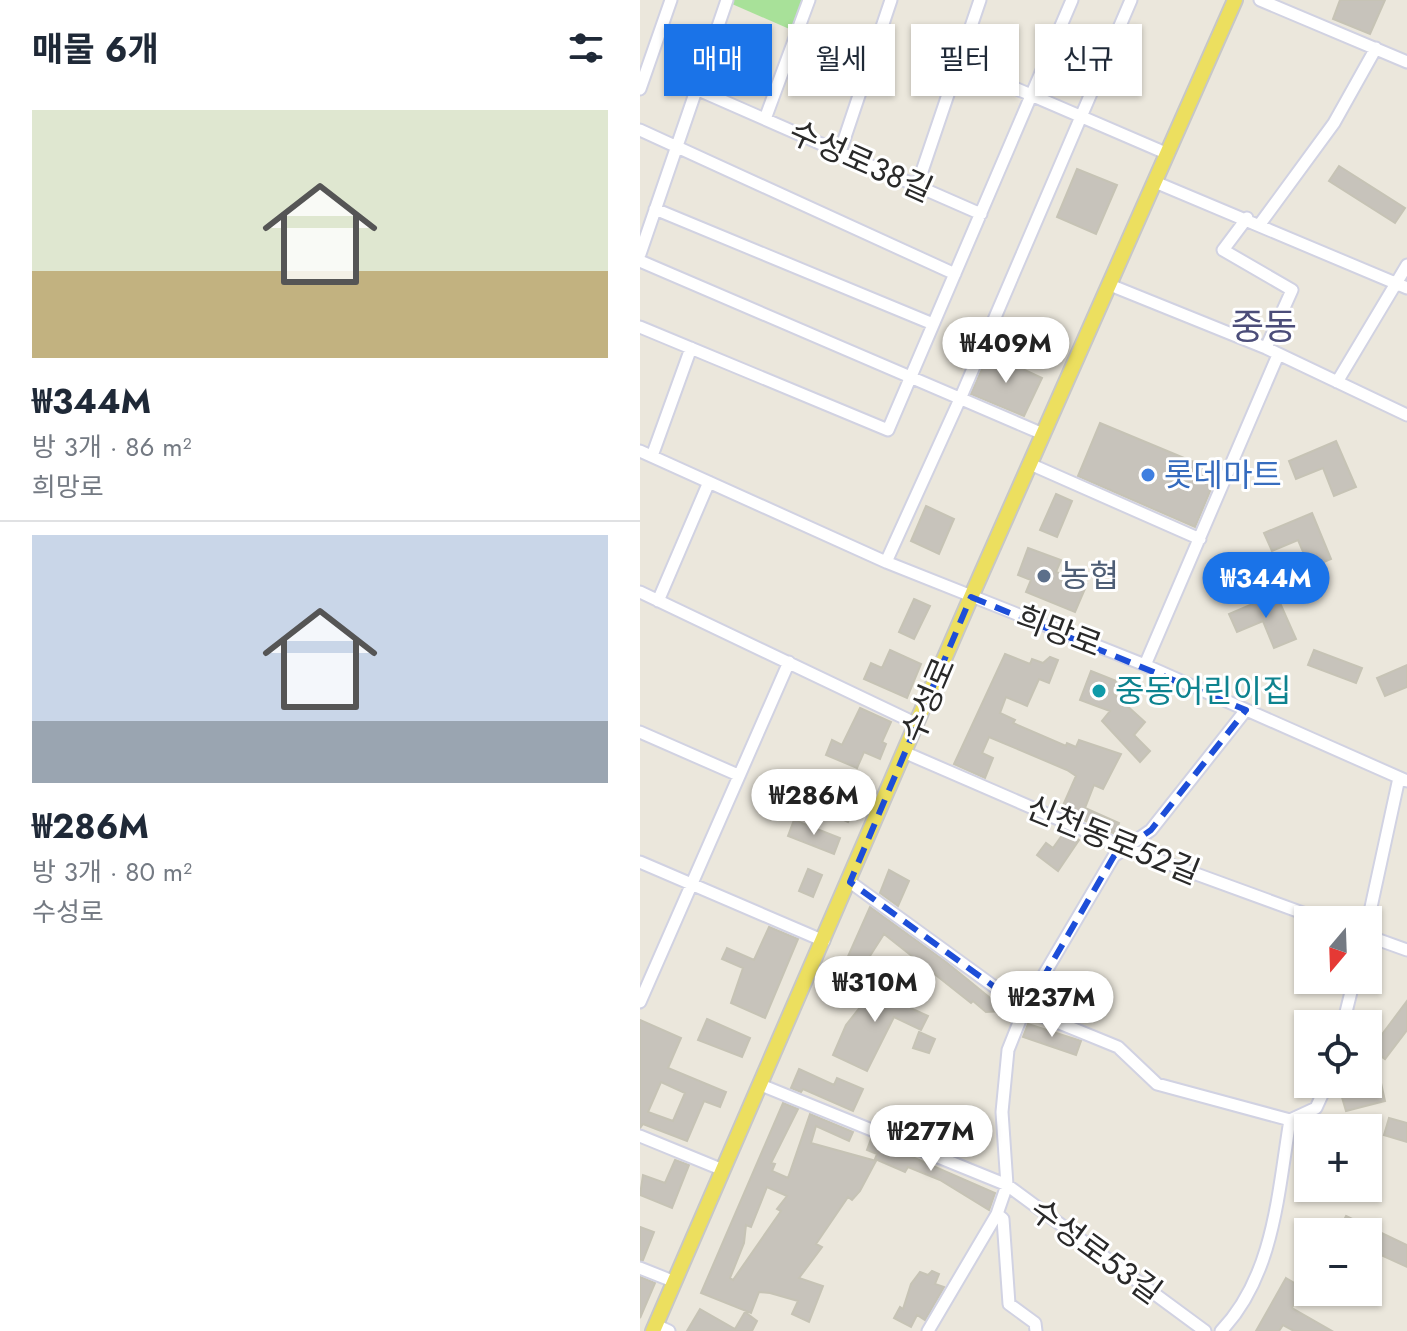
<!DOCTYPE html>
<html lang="ko">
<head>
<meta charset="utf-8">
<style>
	body { margin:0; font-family:Jost,"Noto Sans KR",sans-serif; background:#f2f2f3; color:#1f2937; height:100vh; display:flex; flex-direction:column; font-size:30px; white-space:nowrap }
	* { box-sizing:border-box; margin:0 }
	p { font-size:26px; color:#747a83 }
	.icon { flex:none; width:44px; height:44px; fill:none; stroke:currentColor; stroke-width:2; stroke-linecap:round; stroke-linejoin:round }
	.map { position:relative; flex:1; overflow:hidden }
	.drawer { display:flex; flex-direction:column; background:#fff; width:640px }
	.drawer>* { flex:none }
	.banner { position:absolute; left:24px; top:24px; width:622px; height:72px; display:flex; gap:16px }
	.needle { width:52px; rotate:199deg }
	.tools { position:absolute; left:654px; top:906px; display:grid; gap:16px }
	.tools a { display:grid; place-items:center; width:88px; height:88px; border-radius:0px; background:#fff; box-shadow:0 2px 6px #0004; font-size:40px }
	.price { position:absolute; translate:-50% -68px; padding:0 18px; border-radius:28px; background:#fff; color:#222; font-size:26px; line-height:52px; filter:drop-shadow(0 2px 4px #0008) }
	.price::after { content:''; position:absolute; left:50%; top:48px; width:24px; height:18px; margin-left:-12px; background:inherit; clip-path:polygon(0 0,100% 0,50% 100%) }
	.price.on { background:#1a73e8; color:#fff }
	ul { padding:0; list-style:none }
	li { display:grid; align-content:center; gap:16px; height:424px; padding:0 32px }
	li+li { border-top:2px solid #e0e1e3 }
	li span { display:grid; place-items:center; height:248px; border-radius:0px; color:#555 }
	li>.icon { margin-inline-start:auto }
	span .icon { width:144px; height:144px; fill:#fffc; stroke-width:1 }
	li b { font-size:34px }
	h2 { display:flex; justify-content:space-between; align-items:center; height:96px; padding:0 32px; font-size:34px }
	.chip { padding:0 28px; border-radius:0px; background:#fff; box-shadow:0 2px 6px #0004; font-size:28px; line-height:72px }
	.chip.on { background:#1a73e8; color:#fff }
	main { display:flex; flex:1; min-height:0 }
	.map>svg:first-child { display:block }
	.green { fill:#a8e199 }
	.building { fill:#c7c3bb; stroke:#c6c3b5; stroke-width:2; fill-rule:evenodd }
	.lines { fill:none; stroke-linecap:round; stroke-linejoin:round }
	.minor-casing { stroke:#d1d2e2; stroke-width:15 }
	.major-casing { stroke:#c7c7c7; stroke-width:18 }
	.minor { stroke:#fff; stroke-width:11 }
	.major { stroke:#ecdf5f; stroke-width:14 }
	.marked { fill:none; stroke:#1d4ed8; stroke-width:6; stroke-dasharray:16 10; stroke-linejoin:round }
	.shop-dot { fill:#3f7fe0; stroke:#fff; stroke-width:3 }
	.service-dot { fill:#5c6f8a; stroke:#fff; stroke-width:3 }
	.culture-dot { fill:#0f9aa8; stroke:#fff; stroke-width:3 }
	.labels { text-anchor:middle; stroke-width:6; stroke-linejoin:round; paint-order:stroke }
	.street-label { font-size:32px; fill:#292929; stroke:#fff }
	.shop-label { font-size:32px; fill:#366cbe; stroke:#fff; text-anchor:start }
	.service-label { font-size:32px; fill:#4e5e75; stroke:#fff; text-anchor:start }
	.culture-label { font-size:32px; fill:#0d838f; stroke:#fff; text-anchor:start }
	.quarter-label { font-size:36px; fill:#4b4d79; stroke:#fff }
</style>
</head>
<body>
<main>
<section class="drawer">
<h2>매물 6개<svg class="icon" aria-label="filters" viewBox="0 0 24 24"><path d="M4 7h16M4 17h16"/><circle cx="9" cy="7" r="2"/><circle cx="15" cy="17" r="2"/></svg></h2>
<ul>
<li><span style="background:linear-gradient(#dfe7d0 65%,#c2b280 0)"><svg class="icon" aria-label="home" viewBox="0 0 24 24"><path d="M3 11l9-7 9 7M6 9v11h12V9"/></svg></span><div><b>₩344M</b><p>방 3개 · 86 m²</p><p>희망로</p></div></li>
<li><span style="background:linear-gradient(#c9d6e8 75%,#9aa5b1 0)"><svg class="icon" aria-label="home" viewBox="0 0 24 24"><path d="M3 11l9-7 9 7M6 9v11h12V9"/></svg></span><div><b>₩286M</b><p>방 3개 · 80 m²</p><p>수성로</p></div></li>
</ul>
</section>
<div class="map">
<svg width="767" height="1331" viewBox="0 0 767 1331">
	<rect width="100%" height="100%" fill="#ebe7dc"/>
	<path class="green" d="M94,0H165L154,31L92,4Z"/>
	<path class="building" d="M700,0H745L730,34L693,19Z
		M699,166L765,208L755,223L689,181Z
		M437,169L477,185L456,234L417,217Z
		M349,353L402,378L384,416L331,394Z
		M460,423L578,472L555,527L438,476Z
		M696,441L716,487L694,496L683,468L656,479L649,461Z
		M416,494L432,501L417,537L400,530Z
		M286,506L314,519L299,554L271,541Z
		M672,513L691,559L670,568L658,540L632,551L624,533Z
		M388,548L421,560L416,572L447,584L435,612L386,592L391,580L378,575Z
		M636,594L656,639L634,648L623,621L597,632L589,614Z
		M274,599L290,606L274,639L259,632Z
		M250,650L281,664L267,698L224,679L231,663L242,668Z
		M674,650L722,668L716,683L668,665Z
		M365,654L390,664L392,659L403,663L410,657L418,660L409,683L399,679L387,706L366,697L360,713L375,720L373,723L426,746L427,743L436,747L439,740L481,754L463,789L454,785L445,808L479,823L475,834L421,810L436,776L427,770L349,737L342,753L353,758L345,778L314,764Z
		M767,665V687L745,696L737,678Z
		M451,671L479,682L474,694L505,722L494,735L510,751L500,762L462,721L470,711L440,700Z
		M220,708L251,722L242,742L246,744L240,759L224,752L217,768L186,755L192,740L202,745Z
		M218,774L231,780L221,804L217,802L208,822L173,806L180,792L206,804Z
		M154,820L200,838L194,854L148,836Z
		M425,831L439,840L418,871L397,855L406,843L413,848Z
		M168,869L182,875L173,897L159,891Z
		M249,870L269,881L258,906L240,893Z
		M230,907L306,962L366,1011L346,1012L333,1001L331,1003L244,934L228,959L232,961L219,992L197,981Z
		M129,927L158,939L125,1018L91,1003L103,968L82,959L87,948L114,960Z
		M244,977L270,1001L266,1006L288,1016L281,1030L254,1017L227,1071L193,1055L206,1025Z
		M767,1001V1030L745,1059L731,1049Z
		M67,1019L110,1038L102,1057L58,1040Z
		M0,1020L41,1038L28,1068L86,1092L80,1107L64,1101L47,1141L3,1124L0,1128ZM21,1082L45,1093L33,1121L8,1112Z
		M388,1024L441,1041L436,1055L383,1037Z
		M279,1032L295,1039L289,1053L273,1048Z
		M159,1069L194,1085L197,1078L223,1089L213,1111L163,1089L161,1092L151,1088Z
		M741,1083L745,1101L706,1111L701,1094Z
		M143,1103L158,1109L131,1163L135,1164L132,1171L148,1178L170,1114L213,1132L209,1141L176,1126L171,1143L236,1161L220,1191L212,1200L208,1197L176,1244L182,1247L159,1278L183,1286L169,1322L152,1314L158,1301L130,1293L119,1292L111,1313L61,1293ZM127,1187L147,1196L137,1209L141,1211L93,1280L90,1278L104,1243L106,1225L111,1227Z
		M749,1118L767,1123V1142L744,1135Z
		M231,1139L355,1193L349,1210L300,1180L268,1167L265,1172L235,1159L237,1154L227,1150Z
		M35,1160L49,1165L32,1208L0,1195L3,1175L25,1183Z
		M706,1216L767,1245V1267L728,1249V1232H698Z
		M0,1227L14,1232L3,1260H0Z
		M292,1271L299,1274L295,1284L304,1287L285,1320L277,1315L271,1327L254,1318L260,1307L263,1309L271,1284L280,1272L288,1275Z
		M0,1277L15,1283L0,1318Z
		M646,1278L663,1288L652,1308L692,1331H654L643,1325L639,1331H616Z
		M60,1309L95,1329L105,1312L117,1321L112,1331H47Z"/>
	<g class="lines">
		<g class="minor-casing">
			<path id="minor" d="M620,0L767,62
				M319,64L528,154
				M0,89L31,0
				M56,89L341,214
				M125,119L169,0
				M0,130L315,274
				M200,152L251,0
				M515,182L767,288
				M277,186L340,0
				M15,209L293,324
				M607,218L583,250L652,290L626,348
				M620,224L694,123L736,48
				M0,254L87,0
				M0,261L403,434
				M470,285L626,348L767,415
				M0,327L248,430L432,0
				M697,382L767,265
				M0,451L246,562L505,665L767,781
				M12,456L51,348
				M390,464L560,539
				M246,562L320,399L491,0
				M0,592L277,724
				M18,601L69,482
				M505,665L638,355
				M0,732L98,775
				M266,753L485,848L682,920
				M0,862L184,941
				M210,882L385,1009L478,1047L517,1084L650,1120
				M728,921L759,778
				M728,936L767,950
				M0,1002L149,662
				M703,1024L714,980
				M121,1085L367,1185L565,1331
				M650,1120L676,1108L687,1084
				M0,1136L83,1170
				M357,1214L363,1219L369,1304L395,1323L396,1331
				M0,1268L35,1282
				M16,1325L29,1331
				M288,1331L357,1214L367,1185L362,1112L368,1050L386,1005L474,856L511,830L606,710
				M581,1331C634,1276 638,1192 650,1120"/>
		</g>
		<g class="major-casing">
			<path id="major" d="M13,1331L331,597L595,0"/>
		</g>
		<use href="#minor" class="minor"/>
		<use href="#major" class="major"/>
	</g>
	<path class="marked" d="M331,597L606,710L511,830L474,856L385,1009L210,882Z"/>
	<circle class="shop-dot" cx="508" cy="475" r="8"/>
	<circle class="service-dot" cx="404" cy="576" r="8"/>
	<circle class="culture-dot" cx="459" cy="691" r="8"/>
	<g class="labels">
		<g class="street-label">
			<text transform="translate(221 161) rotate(24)" y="11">수성로38길</text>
			<text transform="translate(419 631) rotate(21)" y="11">희망로</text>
			<text transform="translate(288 700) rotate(-67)" y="11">수성로</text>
			<text transform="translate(473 840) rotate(22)" y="11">신천동로52길</text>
			<text transform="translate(456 1251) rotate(36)" y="11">수성로53길</text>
		</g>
		<g class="shop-label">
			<text x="524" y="486">롯데마트</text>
		</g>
		<g class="service-label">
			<text x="420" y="587">농협</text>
		</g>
		<g class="culture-label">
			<text x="475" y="702">중동어린이집</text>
		</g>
		<g class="quarter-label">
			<text x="624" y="339">중동</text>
		</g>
	</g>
</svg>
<div class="tools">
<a><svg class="needle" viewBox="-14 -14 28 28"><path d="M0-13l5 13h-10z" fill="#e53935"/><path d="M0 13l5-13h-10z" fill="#747a83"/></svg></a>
<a><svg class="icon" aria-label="locate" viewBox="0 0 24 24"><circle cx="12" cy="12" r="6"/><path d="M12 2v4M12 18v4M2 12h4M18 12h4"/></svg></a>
<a>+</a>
<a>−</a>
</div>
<b class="price" style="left:366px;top:385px">₩409M</b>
<b class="price on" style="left:626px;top:620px">₩344M</b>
<b class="price" style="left:174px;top:837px">₩286M</b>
<b class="price" style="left:235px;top:1024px">₩310M</b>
<b class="price" style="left:412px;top:1039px">₩237M</b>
<b class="price" style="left:291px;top:1173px">₩277M</b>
<div class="banner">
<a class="chip on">매매</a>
<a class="chip">월세</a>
<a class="chip">필터</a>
<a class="chip">신규</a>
</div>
</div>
</main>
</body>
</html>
